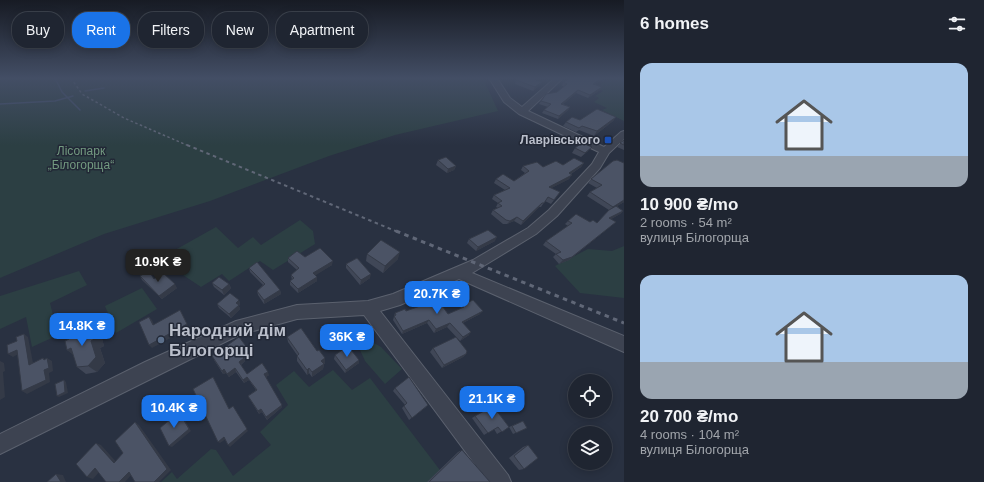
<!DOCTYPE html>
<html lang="en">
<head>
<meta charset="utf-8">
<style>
	body { margin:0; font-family:Arial,sans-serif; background:#2c313d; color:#f1f3f6; height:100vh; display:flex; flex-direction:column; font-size:15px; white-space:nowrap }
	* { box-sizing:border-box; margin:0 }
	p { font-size:13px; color:#a1a5ab }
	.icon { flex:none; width:22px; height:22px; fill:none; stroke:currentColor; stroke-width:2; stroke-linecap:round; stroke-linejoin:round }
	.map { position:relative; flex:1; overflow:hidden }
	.details { display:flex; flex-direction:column; background:#1f2531; width:360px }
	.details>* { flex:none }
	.guide { position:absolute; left:12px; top:12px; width:380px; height:36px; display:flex; gap:8px }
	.tools { position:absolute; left:568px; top:374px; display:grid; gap:8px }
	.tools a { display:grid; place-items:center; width:44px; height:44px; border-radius:50%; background:#1f2531; box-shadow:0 2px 10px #0003,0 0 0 1px #3c424d; font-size:20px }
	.price { position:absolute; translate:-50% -34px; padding:0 9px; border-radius:8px; background:#1a73e8; color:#fff; font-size:13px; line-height:26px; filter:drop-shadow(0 1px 2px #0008) }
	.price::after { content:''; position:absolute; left:50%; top:24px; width:12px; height:9px; margin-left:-6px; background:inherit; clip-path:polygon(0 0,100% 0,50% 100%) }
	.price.active { background:#222; color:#fff }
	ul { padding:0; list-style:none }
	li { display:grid; align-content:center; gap:8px; height:212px; padding:0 16px }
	li span { display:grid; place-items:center; height:124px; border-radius:12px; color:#555 }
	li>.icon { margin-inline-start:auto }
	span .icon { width:72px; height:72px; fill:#fffc; stroke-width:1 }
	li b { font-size:17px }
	h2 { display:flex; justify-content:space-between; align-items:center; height:48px; padding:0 16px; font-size:17px }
	.tag { padding:0 14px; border-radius:16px; background:#1f2531; box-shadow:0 2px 10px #0003,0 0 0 1px #3c424d; font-size:14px; line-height:36px }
	.tag.active { background:#1a73e8; color:#fff }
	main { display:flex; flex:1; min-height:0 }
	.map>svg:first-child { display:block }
	.green { fill:#2c3f43 }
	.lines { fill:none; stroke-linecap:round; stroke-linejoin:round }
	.stream { stroke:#404d69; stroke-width:1.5 }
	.minor-casing { stroke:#5b616e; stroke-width:2 }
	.minor { fill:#3d4351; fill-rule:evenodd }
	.rail-far2 { stroke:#606777; stroke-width:1.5; stroke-dasharray:2.5 2.5; stroke-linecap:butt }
	.rail-far1 { stroke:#606777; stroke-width:2; stroke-dasharray:3.5 3.5; stroke-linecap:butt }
	.rail { stroke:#606777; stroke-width:3; stroke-dasharray:4.5 4.5; stroke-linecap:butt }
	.wall { fill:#404757 }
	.shaded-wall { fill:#343a47 }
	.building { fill:#4b5365; stroke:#343a47 }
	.transit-dot { fill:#1a4fb4; stroke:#222836; stroke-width:1.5 }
	.service-dot { fill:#5c6f8a; stroke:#222836; stroke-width:1.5 }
	.labels { text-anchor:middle; stroke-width:3; stroke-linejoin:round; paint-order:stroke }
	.far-poi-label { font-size:12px; font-weight:bold; fill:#babfcb; stroke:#222836; text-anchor:end }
	.far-park-label { font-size:12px; fill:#739a80; stroke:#222836 }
	.near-poi-label { font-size:17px; font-weight:bold; fill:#babfcb; stroke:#222836; text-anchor:start }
</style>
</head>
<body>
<main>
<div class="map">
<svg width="624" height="482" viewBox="0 0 624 482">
	<rect width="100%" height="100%" fill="#293141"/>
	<path class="green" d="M0,78H483L498,111L395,135L329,156L210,201L104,234L0,278Z
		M612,78H624V121L602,110L607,108L594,102L599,98L595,96L603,91L596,87Z
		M300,220L313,231L315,244L273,270L260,261L229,281L222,274L201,287L159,259L216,227L238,248L253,237L261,245Z
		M624,246V298L580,293L555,266L588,249L612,251Z
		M79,271L87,285L50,303L58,335L32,347L26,317L0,329V336V296Z
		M142,288L157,309L116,333L105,306Z
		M351,330L381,347L402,369L385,384L365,361Z
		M333,370L352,390L370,378L449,482H161L172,472L177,479L211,449L216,450L233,476L271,445L260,432L288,405L276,385L294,371L309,387Z"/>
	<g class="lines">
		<path class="stream" d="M55,78L62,92L80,110
			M85,91L104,88
			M0,104L55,101L73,96"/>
		<g class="minor-casing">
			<path id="minor" d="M489,78H497L510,98L522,107L555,78H563L528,111L604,147L621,132L624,131V139L609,153L600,168L557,216L536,234L472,273L624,336V352L459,279L400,305L380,311L508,475L511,482H488L364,315L297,319L239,335L0,454V434L145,362L236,321L297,305L368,301L393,294L473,260L528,228L549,210L592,164L599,152L519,114L504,102Z"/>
		</g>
		<use href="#minor" class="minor"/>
		<path class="rail-far2" d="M71,78L82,94L124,118L189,146"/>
		<path class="rail-far1" d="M187,145L398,232"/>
		<path class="rail" d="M396,231L624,323"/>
	</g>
	<path class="wall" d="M521,78H544L538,80L542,82L540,85L533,91L515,84L516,80Z
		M603,79L595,84L602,87L600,90L588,98L576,93L563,104L570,107L568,110L558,119L542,113L544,110L548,107L539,104L541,101L557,92L564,86H562L563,82Z
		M616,117L613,121L594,136L579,130L576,132L563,126L566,122Z
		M624,140V150L617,147Z
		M575,148L588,151L581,157L572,153Z
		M438,160L456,166L454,170L447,173L436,165Z
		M613,161L624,202L617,206L623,211L620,214L611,219L616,222L612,225L569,260L559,264L553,257L556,254L543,245L546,241L568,226L565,224L568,221L597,223L609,210L587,196L590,192L597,188L588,183L591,179Z
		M584,163L581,167L571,174L569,179L551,188L560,192L551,204L545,201L541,207H539L521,225L514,221L507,224H503L491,214L493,210L498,208L496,207L498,203L492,199L494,195L505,190L494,183L496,179L514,181L525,173L521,170L523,166L543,167Z
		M469,239L495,241L476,251L467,243Z
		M367,254L398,259L383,273L366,261Z
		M305,257L332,265L315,275L317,277V281L298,293L290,285V281L292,280L291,275L297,270L288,262V258Z
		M346,264L370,278L360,285L346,268Z
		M249,268L280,290L281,294L264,304L258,295L257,291L263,285L250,272Z
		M140,276L154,279L177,288L162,299L142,280Z
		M212,283L229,284L231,288L224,295L214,287Z
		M431,298L448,314L460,309L462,305L480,314L463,323L469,335L460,341L447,327L434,333L427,323L402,334L393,320L395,313L406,311L417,307L414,303L416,299Z
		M239,300L240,304L239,306L240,309L231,318L219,308L217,304Z
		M87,328L101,335L104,346L100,348L105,363L97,372L86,374L77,367L73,354L67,350L69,339Z
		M287,337L325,363L324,364L323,369L312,377L309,373L307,375L297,361V355L288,342Z
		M433,348L466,354L463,357L442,368L430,352Z
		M249,350L250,354L244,359L245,361L241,365L247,374L269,375L266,377L282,407L267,420L262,412L259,414L248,396L256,390L249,380L244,383L236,372L229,377L226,373L223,374L214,360Z
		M335,355L359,363L345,373L334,359Z
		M395,388L426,407L409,420L402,408L405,405L393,391Z
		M475,416L509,427L497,434L494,429L484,435L472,418Z
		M523,421L527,428L513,434L509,427Z
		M528,445L524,469L519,470L509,458L523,447Z
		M462,450L490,482H427L458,452Z"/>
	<path class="shaded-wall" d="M538,78H544L532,83L534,79Z
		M602,78H603L591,87L593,84Z
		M542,82L540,85L533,91L535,87Z
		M602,87L600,90L588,98L590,95Z
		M578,90L576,93L560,107L561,104Z
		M570,107L568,110L558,119L559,116Z
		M616,117L613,121L594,136L597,131Z
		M584,163L581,167L566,177L569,173Z
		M456,166L454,170L447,173L448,169Z
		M572,175L569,179L546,191L549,187Z
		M624,200V202L609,211L613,207Z
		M542,203L539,207L521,225L523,221Z
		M623,211L620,214L606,222L609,218Z
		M517,217L514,221L507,224L510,221Z
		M616,222L569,260L559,264L563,260Z
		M497,237L495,241L476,251L478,247Z
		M400,252L398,259L383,273L385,266Z
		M333,261L332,265L313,277V273Z
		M371,274L370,278L360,285L361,280Z
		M317,277V281L298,293V289Z
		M175,284L177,288L162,299L159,296Z
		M229,284L231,288L224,295L222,290Z
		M280,290L281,294L264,304V300Z
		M239,300L240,304L239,306L240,309L231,318L229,314L236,303Z
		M180,310L189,328L152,348L149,345Z
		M483,311L480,314L459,325L462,322Z
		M149,317L152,320L156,329L153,325Z
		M429,320L427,323L402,334L403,331Z
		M450,323L447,327L434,333L436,329Z
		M87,328L95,335L93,328L101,335L104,346L100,348L105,363L97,372L88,366L91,341Z
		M471,332L469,335L460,341L463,337Z
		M24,334L28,337L34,368L29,365Z
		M71,348L76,357L67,350Z
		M17,350L22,352L13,357L8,354Z
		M249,350L250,354L244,359L245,361L240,365L239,362L242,356Z
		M466,354L463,357L442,368L444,365Z
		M43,358L48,361L47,358L52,361L53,371L49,373L50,382L27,394L22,391L44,360Z
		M325,358V363L322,366L324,364L323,369L312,377V372L321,361Z
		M359,360V363L345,373L346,370Z
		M0,361L4,363L5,371L3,372L5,397L0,400Z
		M235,368L236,372L229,377L227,374Z
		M309,368V373L307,375V370Z
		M224,369L226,373L223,374L222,371Z
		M268,372L269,375L265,378L264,374Z
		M247,377L249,380L244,383L243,380Z
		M64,380L66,382L68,393L59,397L57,396Z
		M282,405V407L267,420L266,417Z
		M233,406L248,431L230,447L228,445Z
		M261,409L262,412L259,414L258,411Z
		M179,412L182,415L191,431L172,447L169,446Z
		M135,422L139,425L171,470L159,482H154Z
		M224,437L226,439L220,443L218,442Z
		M96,443L101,445L119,465L114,463Z
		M95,468L101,470L93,479L87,477Z
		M129,472L133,473L125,482H119Z
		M56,474L63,475L66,482H61Z"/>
	<path class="building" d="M521,78H538L534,79L542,82L535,87L516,80Z
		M571,78H602L593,84L602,87L590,95L578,90L561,104L570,107L559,116L544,110L551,104L541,101L546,94L557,92L567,84L563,82Z
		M597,109L616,117L597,131L582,126L579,128L566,122L572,117L580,120Z
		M624,140V145L620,143Z
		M582,143L592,147L585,153L575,148Z
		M446,157L456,166L448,169L438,160Z
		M574,158L584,163L569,173L572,175L549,187L560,192L554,200L548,197L544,203H542L523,221L517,217L510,221L506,220L493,210L502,206L498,203L502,201L494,195L510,188L496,179L503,174L514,181L529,171L523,166L537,162L543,167L556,161L563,165Z
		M617,160L624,163V200L613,207L590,192L602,185L591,179L613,161Z
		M616,206L623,211L609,218L616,222L572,257L563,260L556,254L561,252L546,241L572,223L568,221L576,214L590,222L593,220L597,223L609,210Z
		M488,230L497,237L478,247L469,239Z
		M381,240L400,252L385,266L367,254Z
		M320,248L333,261L313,273L317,277L298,289L290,281L294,278L291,275L299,268L288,258L297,251L305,257Z
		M357,258L371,274L361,280L346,264Z
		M257,262L280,290L264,300L257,291L265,284L249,268Z
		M149,271L154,279L162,272L175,284L159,296L140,276Z
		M219,277L229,284L222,290L212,283Z
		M230,293L239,300L236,303L239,305L229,314L217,304Z
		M429,294L431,298L435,296L448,314L464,307L462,305L473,300L483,311L462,322L471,332L463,337L450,323L436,329L429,320L403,331L394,316L396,315L395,313L405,309L406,311L420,306L416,299Z
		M180,310L187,324L149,345L139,322L149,317L153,325Z
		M87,328L88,330L93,328L96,338L91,341L96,357L88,366L77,367L71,348L67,350L65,341L69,339V337Z
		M301,328L317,351L319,350L325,358L321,361L324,364L312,372L309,368L307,370L297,356L299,354L287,337Z
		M24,334L29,365L43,358L44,360L47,358L49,368L44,370L46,380L22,391L17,350L8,354L7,345L17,341L16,337Z
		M239,337L249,350L242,356L244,358L239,362L247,374L262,363L268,372L264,374L282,405L266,417L261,409L258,411L248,396L257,390L247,377L243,380L235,368L227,374L224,369L222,371L212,356Z
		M456,337L467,351L466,354L444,365L433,348Z
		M348,346L359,360L346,370L335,355Z
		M213,377L229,409L233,406L247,429L228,445L224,437L218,442L193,389Z
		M409,377L428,405L412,418L404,406L407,403L395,388Z
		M64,380L65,392L57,396L55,384Z
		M493,406L509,427L502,432L498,427L488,433L475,416Z
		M179,412L189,429L169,446L160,428Z
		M523,421L527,428L516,433L512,426Z
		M135,422L167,469L154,482H135L129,472L119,482H106L95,468L87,477L76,464L96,443L114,463L123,453L115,441Z
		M528,445L538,458L524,469L514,456Z
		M462,450L490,482H429Z
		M56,474L61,482H47Z"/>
	<linearGradient id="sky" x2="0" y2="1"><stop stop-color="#171b24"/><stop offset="0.54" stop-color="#434e65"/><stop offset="1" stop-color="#434e65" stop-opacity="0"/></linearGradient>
	<rect width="624" height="145" fill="url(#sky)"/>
	<rect class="transit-dot" x="604" y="136" width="8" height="8" rx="2"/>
	<circle class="service-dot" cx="161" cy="340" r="4"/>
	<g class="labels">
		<g class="far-poi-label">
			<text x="600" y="144">Лаврівського</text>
		</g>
		<g class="far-park-label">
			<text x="81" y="155">Лісопарк<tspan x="81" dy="14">„Білогорща“</tspan></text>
		</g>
		<g class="near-poi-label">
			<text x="169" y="336">Народний дім<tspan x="169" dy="20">Білогорщі</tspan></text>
		</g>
	</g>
</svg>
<div class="tools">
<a><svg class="icon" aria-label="locate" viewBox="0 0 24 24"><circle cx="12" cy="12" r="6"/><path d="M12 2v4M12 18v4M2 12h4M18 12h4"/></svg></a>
<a><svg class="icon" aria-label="layers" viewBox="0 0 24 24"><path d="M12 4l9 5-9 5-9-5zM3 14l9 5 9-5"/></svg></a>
</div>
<b class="price active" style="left:158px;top:283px">10.9K ₴</b>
<b class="price" style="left:437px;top:315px">20.7K ₴</b>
<b class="price" style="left:82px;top:347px">14.8K ₴</b>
<b class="price" style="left:347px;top:358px">36K ₴</b>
<b class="price" style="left:492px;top:420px">21.1K ₴</b>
<b class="price" style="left:174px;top:429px">10.4K ₴</b>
<div class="guide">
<a class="tag">Buy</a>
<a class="tag active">Rent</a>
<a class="tag">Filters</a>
<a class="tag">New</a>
<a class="tag">Apartment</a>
</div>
</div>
<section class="details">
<h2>6 homes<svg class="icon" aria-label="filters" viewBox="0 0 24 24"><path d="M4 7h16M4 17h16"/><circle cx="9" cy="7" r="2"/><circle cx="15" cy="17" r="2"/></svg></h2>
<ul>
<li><span style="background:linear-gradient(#a9c7e8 75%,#9aa5b1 0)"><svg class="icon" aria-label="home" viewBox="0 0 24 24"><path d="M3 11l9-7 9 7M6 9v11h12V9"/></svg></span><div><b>10 900 ₴/mo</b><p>2 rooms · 54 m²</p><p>вулиця Білогорща</p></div></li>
<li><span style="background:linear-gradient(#a9c7e8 70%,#9aa5b1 0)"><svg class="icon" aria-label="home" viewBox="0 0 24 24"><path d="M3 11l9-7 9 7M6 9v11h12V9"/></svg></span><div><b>20 700 ₴/mo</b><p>4 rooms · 104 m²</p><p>вулиця Білогорща</p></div></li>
</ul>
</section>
</main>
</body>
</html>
